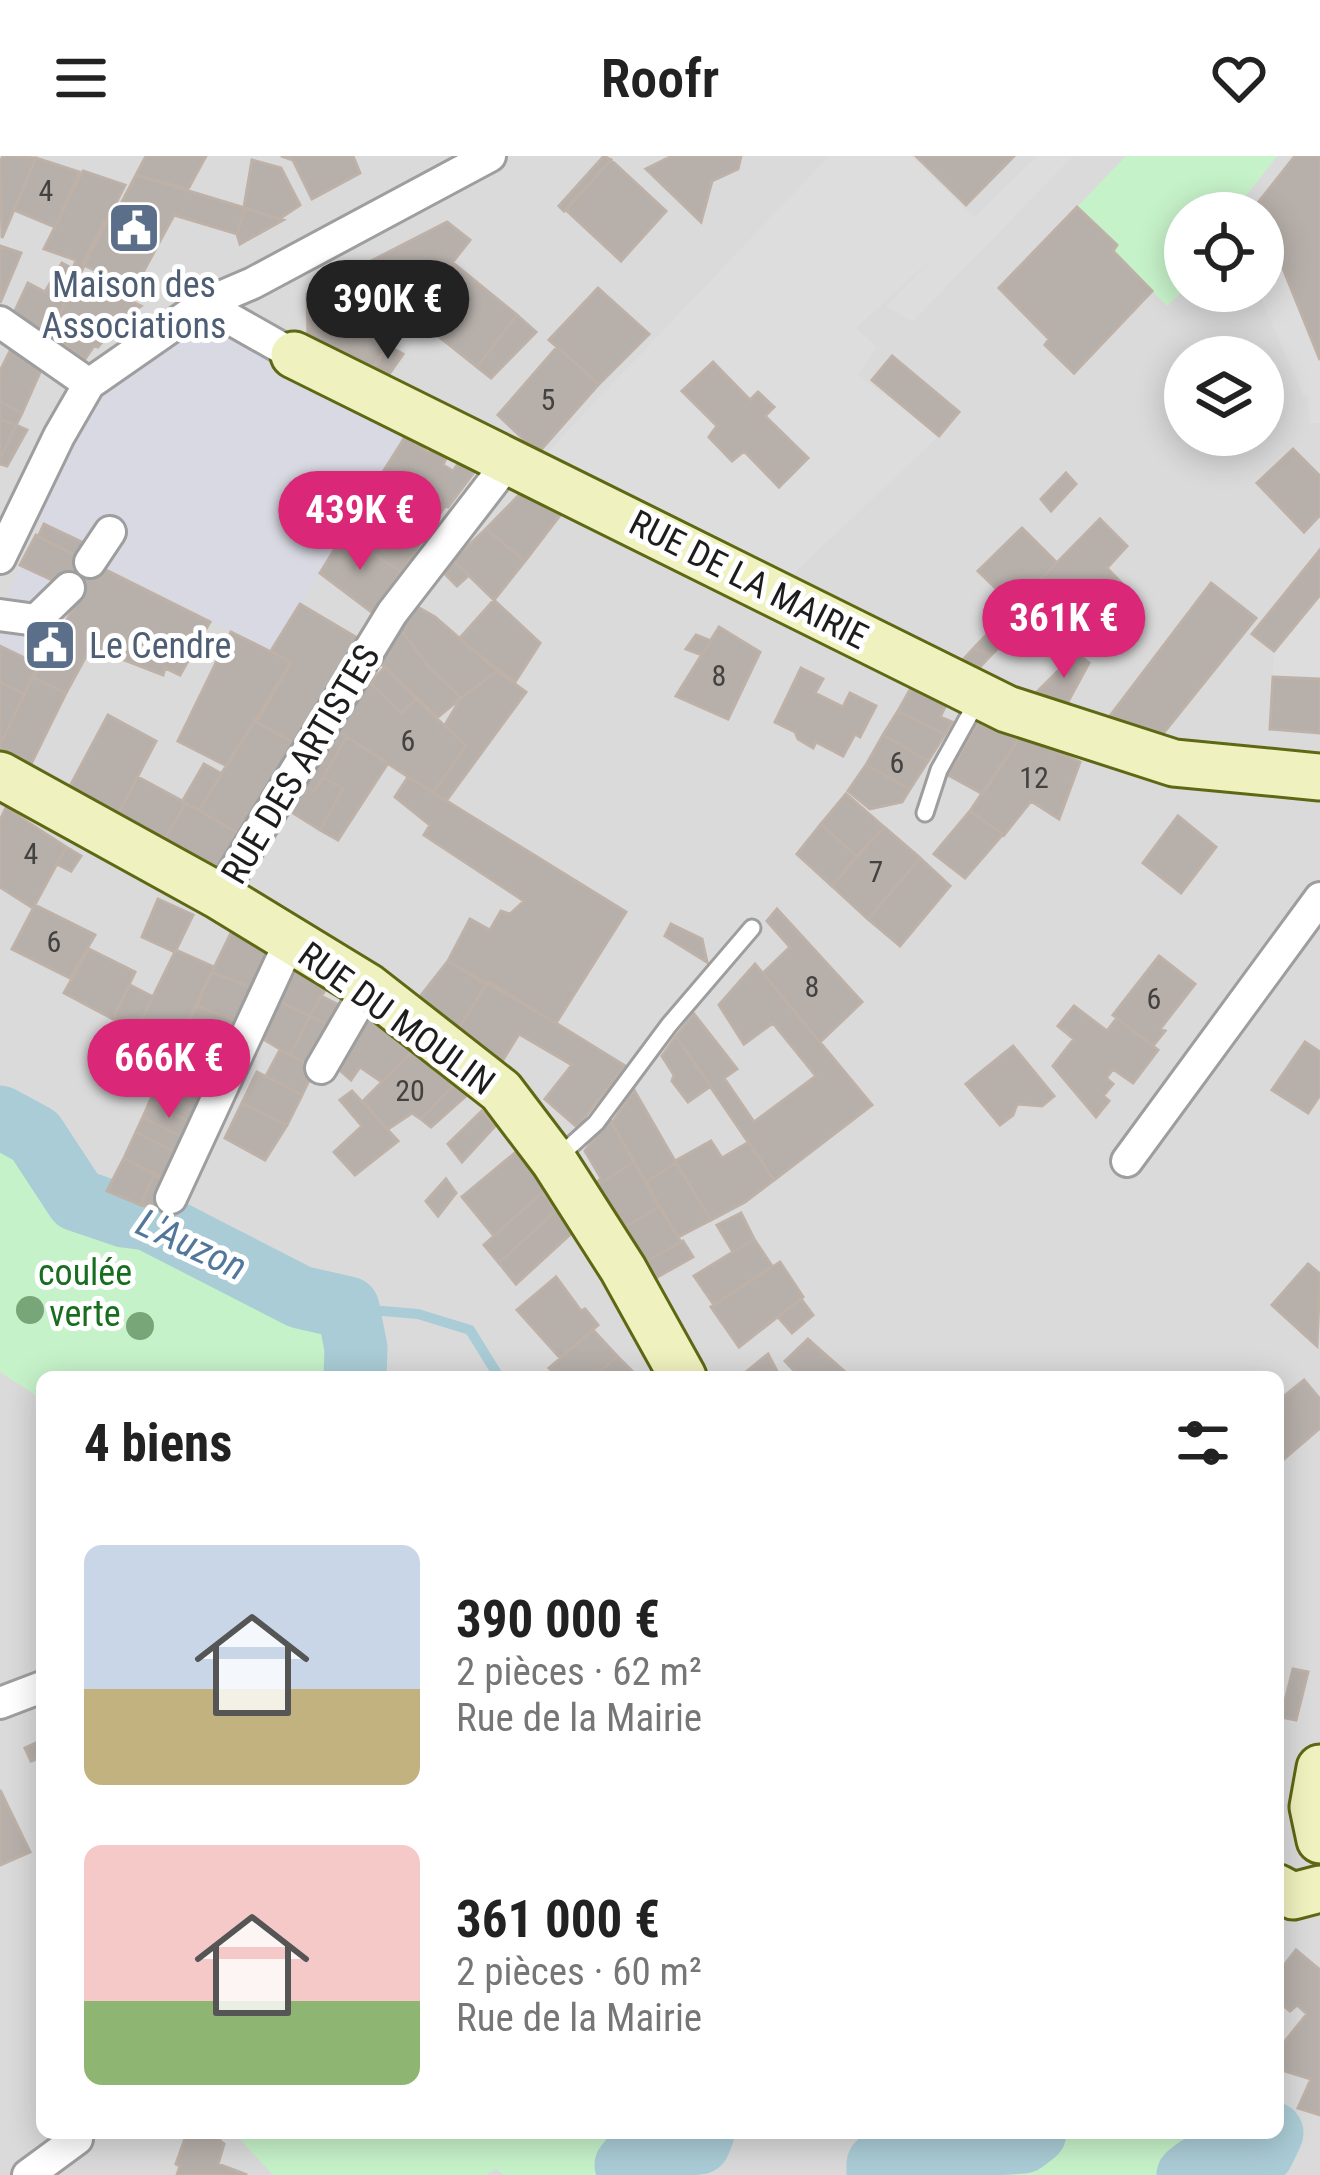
<!DOCTYPE html>
<html lang="fr">
<head>
<meta charset="utf-8">
<style>
	body { margin:0; font-family:"Roboto Condensed",sans-serif; background:#f2f2f2; color:#222; height:100vh; display:flex; flex-direction:column; font-size:45px; white-space:nowrap }
	* { box-sizing:border-box; margin:0 }
	p { font-size:39px; color:#767676 }
	.icon { flex:none; width:66px; height:66px; fill:none; stroke:currentColor; stroke-width:2; stroke-linecap:round; stroke-linejoin:round }
	.map { position:relative; flex:1; overflow:hidden }
	.sheet { position:absolute; left:36px; top:1215px; width:1248px; height:768px; display:flex; flex-direction:column; background:#fff; border-radius:18px; box-shadow:0 6px 30px #0003 }
	.sheet>* { flex:none }
	.buttons { position:absolute; left:1164px; top:36px; display:grid; gap:24px }
	.buttons a { display:grid; place-items:center; width:120px; height:120px; border-radius:50%; background:#fff; box-shadow:0 6px 30px #0003; font-size:60px }
	.price { position:absolute; translate:-50% -102px; padding:0 27px; border-radius:42px; background:#db2777; color:#fff; font-size:39px; line-height:78px; filter:drop-shadow(0 3px 6px #0008) }
	.price::after { content:''; position:absolute; left:50%; top:72px; width:36px; height:27px; margin-left:-18px; background:inherit; clip-path:polygon(0 0,100% 0,50% 100%) }
	.price.current { background:#222; color:#fff }
	ul { padding:0; list-style:none }
	li { display:flex; align-items:center; gap:36px; height:300px; padding:0 48px }
	li span { display:grid; place-items:center; flex:none; width:336px; height:240px; border-radius:18px; color:#555 }
	li>.icon { margin-inline-start:auto }
	span .icon { width:144px; height:144px; fill:#fffc; stroke-width:1 }
	li b { font-size:51px }
	h2 { display:flex; justify-content:space-between; align-items:center; height:144px; padding:0 48px; font-size:51px }
	header { display:flex; justify-content:space-between; align-items:center; height:156px; padding:0 48px; background:#fff; font-size:54px; font-weight:600 }
	.map>svg:first-child { display:block }
	.residential { fill:#dbdada; fill-rule:evenodd }
	.park { fill:#c6f2c9 }
	.parking { fill:#ddd }
	.plaza { fill:#d9d9e3 }
	.lines { fill:none; stroke-linecap:round; stroke-linejoin:round }
	.stream { stroke:#aaccd6; stroke-width:10 }
	.river { stroke:#aaccd6; stroke-width:63 }
	.building { fill:#b6afaa; stroke:#bdb1a8; stroke-width:3 }
	.lane-casing { stroke:#9e9e9e; stroke-width:21 }
	.street-casing { stroke:#9e9e9e; stroke-width:36 }
	.secondary-casing { stroke:#5e6712; stroke-width:51 }
	.lane { stroke:#fff; stroke-width:15 }
	.street { stroke:#fff; stroke-width:30 }
	.secondary { stroke:#eff1be; stroke-width:45 }
	.tree { fill:#78a678 }
	.labels { text-anchor:middle; stroke-width:10; stroke-linejoin:round; paint-order:stroke }
	.number-label { font-size:30px; fill:#434240 }
	.service-label { font-size:36px; fill:#4e5e75; stroke:#fff }
	.street-label { font-size:36px; fill:#1d1d1d; stroke:#fff }
	.park-label { font-size:36px; fill:#186e1f; stroke:#fff }
	.water-label { font-size:39px; font-style:italic; fill:#52779a; stroke:#fff }
</style>
</head>
<body>
<header><svg class="icon" aria-label="menu" viewBox="0 0 24 24"><path d="M4 6h16M4 12h16M4 18h16"/></svg>Roofr<svg class="icon" aria-label="heart" viewBox="0 0 24 24"><path d="M12 20l-8-8c-3-5 5-10 8-4 3-6 11-1 8 4z"/></svg></header>
<div class="map">
<svg width="1320" height="2019" viewBox="0 0 1320 2019">
	<rect width="100%" height="100%" fill="#edeae4"/>
	<path class="residential" d="M0,0H1320V2019H0ZM1185,57H1263V135H1185ZM1185,201H1263V279H1185ZM42,1221H1278V1977H42Z"/>
	<path class="park" d="M1126,0H1277L1241,46L1245,57H1185V133L1167,150L1113,95L1116,89L1077,51Z
		M0,961L35,980L77,1044L124,1060L161,1068L300,1141L348,1152L356,1192L355,1221H42V1243L0,1216Z
		M234,1977H703L699,1987L639,1993L627,2009L631,2019H503L496,2013L486,2019H273Z
		M1035,1977H1272L1263,1996L1247,2000L1246,2019H878V2008L901,1995L1023,1986Z"/>
	<path class="parking" d="M829,0H911L974,62L1037,0H1073L912,166L886,150L937,98L856,172L877,191L858,219L939,280L793,418L541,303Z
		M1272,85L1320,204V267H1310L1308,239H1303L1258,135H1263V90Z
		M1320,439V523L1273,521L1274,495Z"/>
	<path class="plaza" d="M204,148L413,256L405,281L271,495L82,402L88,389L44,368L29,343L89,228Z
		M20,409L82,438L39,509L0,490V463Z"/>
	<g class="lines">
		<path class="stream" d="M348,1152L418,1158L470,1174L499,1221
			M1246,2019L1247,2000"/>
		<path class="river" d="M0,961L35,980L77,1044L124,1060L148,1063L300,1141L348,1152L356,1192L355,1221
			M631,2019L626,2009L639,1993L699,1987L703,1977
			M878,2019V2008L901,1995L1023,1986L1035,1977
			M1188,2019L1197,2012L1263,1996L1272,1977"/>
	</g>
	<path class="building" d="M3,0L36,2L2,82L0,6Z
		M146,0H206L188,33L136,19Z
		M281,0H353L360,17L312,43L293,4Z
		M604,0L611,4L564,55L559,50Z
		M672,0H741L738,13L712,25L701,66L646,13Z
		M916,0H1014L966,49Z
		M1295,0H1320V204L1257,48Z
		M36,2L79,16L55,71L14,54Z
		M252,4L281,12L300,49L279,63L244,51Z
		M611,4L666,55L621,105L566,54Z
		M83,15L125,29L49,179L14,157L28,127L45,136L62,107L73,113L76,104L44,93Z
		M136,19L245,52L237,78L174,59L134,133L82,108L104,66L113,63Z
		M1077,51L1117,89L1113,95L1152,135L1074,217L1045,189L1049,183L999,132Z
		M245,52L279,63L283,64L240,88L237,78Z
		M447,66L470,84L378,201L373,213L308,181L307,138Z
		M0,90L21,97L0,147Z
		M453,107L517,159L477,211L413,160Z
		M79,119L141,150L118,167L98,191L94,190L85,203L49,179Z
		M598,132L649,178L599,228L549,184Z
		M517,159L536,176L491,222L477,211Z
		M14,187L45,205L22,257L0,245V215Z
		M390,191L403,198L387,221L373,213Z
		M557,191L599,228L538,297L498,259Z
		M892,200L959,256L939,280L872,224Z
		M713,206L750,244L758,236L774,251L765,260L808,302L779,331L744,295L732,305L709,281L717,270L682,235Z
		M0,245L22,257L16,269L0,263Z
		M0,263L16,269L0,303Z
		M16,269L27,274L7,310L0,308V303Z
		M405,281L429,297L431,294L446,302L443,309L453,315L458,308L474,316L448,351L445,350L401,416L344,378Z
		M1293,293L1320,320V359L1304,376L1257,327Z
		M1066,317L1076,328L1051,355L1041,343Z
		M521,337L561,358L525,405L486,373Z
		M1100,363L1127,390L1107,412L1133,439L1091,480L1038,426Z
		M44,368L88,389L82,402L38,381Z
		M1022,372L1057,407L1014,450L978,415Z
		M486,373L525,405L494,444L453,404Z
		M344,378L401,416L373,457L320,417Z
		M36,379L210,466L180,519L165,512L163,519L91,491L66,537L33,521L82,438L20,409Z
		M1320,394V439L1274,495L1252,478Z
		M453,404L469,419L457,430L442,415Z
		M1211,427L1256,462L1161,580L1107,564Z
		M494,444L540,487L515,526L459,483Z
		M300,448L359,483L294,587L257,566L291,506L271,495Z
		M414,449L435,461L497,515L461,542L430,512L399,472Z
		M996,469L1009,481L991,499L974,492Z
		M719,471L760,496L728,563L676,540Z
		M399,472L430,512L461,542L438,561L377,504Z
		M231,476L291,506L227,610L178,585Z
		M696,479L711,485L702,499L686,493Z
		M0,490L39,509L24,538L0,526Z
		M974,492L991,499L978,513L961,506Z
		M1076,497L1089,507L1065,551L1035,538Z
		M385,511L416,543L402,557L370,527Z
		M801,512L823,523L815,537L843,551L850,537L876,550L860,581L855,578L843,600L816,586L813,592L798,583L795,576L775,566Z
		M497,515L526,536L446,645L433,637L466,590L445,569L461,542Z
		M33,521L66,537L29,612L0,596V589Z
		M1273,521L1320,523V577L1270,573Z
		M0,526L24,538L0,589Z
		M370,527L402,557L416,543L466,590L433,637L332,571Z
		M911,532L946,549L940,561L952,566L945,578L898,555Z
		M898,555L945,578L928,605L883,579Z
		M108,559L156,585L117,660L68,634Z
		M981,562L1020,581L983,638L948,619Z
		M254,565L294,587L239,678L199,654Z
		M330,570L347,581L315,635L296,626Z
		M883,579L928,605L910,633L866,609Z
		M347,581L388,607L338,684L320,674L343,633L323,621Z
		M1020,581L1080,606L1059,663L1031,645L1004,679L970,655Z
		M204,608L222,618L199,654L182,646Z
		M866,609L910,633L902,646L870,653L848,635Z
		M138,621L186,647L163,685L117,660Z
		M323,621L343,633L320,674L282,650L296,626L315,635Z
		M408,621L626,756L556,867L448,805L470,763L490,774L501,755L510,758L524,745L424,679L430,669L395,641Z
		M846,638L884,671L856,700L821,668Z
		M186,647L239,678L214,717L163,685Z
		M6,652L66,691L33,752L0,731V664Z
		M970,655L1003,678L965,722L934,698Z
		M1178,660L1216,691L1181,737L1143,707Z
		M821,668L856,700L832,730L797,698Z
		M884,671L920,702L868,763L832,730Z
		M66,691L81,700L71,715L57,708Z
		M920,702L950,730L900,790L868,763Z
		M158,743L193,759L175,796L142,781Z
		M35,749L95,779L70,822L12,793Z
		M777,753L862,846L820,886L763,817L790,791L767,765Z
		M671,768L702,783L707,806L665,780Z
		M232,775L275,792L257,834L212,816Z
		M89,793L135,816L113,863L64,837Z
		M176,794L214,811L180,881L142,863Z
		M1159,800L1195,828L1160,873L1165,875L1153,890L1113,859Z
		M448,805L486,829L459,872L419,842Z
		M300,808L330,825L310,860L279,845Z
		M755,808L872,949L774,1024L676,880L694,858L737,913L724,922L754,966L816,920L773,867L744,888L719,849Z
		M212,816L257,834L241,867L197,850Z
		M488,825L625,910L577,971L545,943L572,909L519,878L501,907L459,872Z
		M130,829L153,841L137,874L113,863Z
		M321,840L347,853L336,873L310,860Z
		M279,845L310,860L290,899L263,883Z
		M197,850L241,867L225,902L180,881Z
		M1074,850L1107,875L1117,862L1158,894L1133,927L1113,913L1106,922L1113,928L1103,940L1109,945L1096,961L1053,910L1074,883L1058,870Z
		M373,858L418,890L382,926L360,911L351,924L334,909Z
		M310,860L336,873L315,912L290,899Z
		M676,880L711,930L688,946L672,925L674,919L662,900Z
		M180,881L225,902L210,936L165,913Z
		M1305,886L1320,896V939L1308,957L1272,934Z
		M418,890L458,925L421,963L412,957L388,973L363,945Z
		M1013,890L1054,940L1042,950L1017,948L1013,959L1000,969L966,928Z
		M280,894L315,912L302,939L266,920Z
		M165,913L210,936L195,969L150,945Z
		M257,916L302,939L287,969L242,947Z
		M458,925L468,938L431,971L421,963Z
		M634,934L676,1007L646,1026L612,967Z
		M352,935L398,985L355,1019L334,996L362,970L340,944Z
		M150,945L195,969L188,984L143,961Z
		M242,947L287,969L265,1004L225,982Z
		M482,955L495,970L462,1006L448,988Z
		M143,961L188,984L181,999L136,976Z
		M610,964L634,1006L594,1031L601,1022L585,995Z
		M136,976L181,999L169,1025L124,1002Z
		M711,985L722,1002L749,986L774,1024L745,1046L711,1064L675,1005Z
		M516,996L547,1032L494,1080L462,1041Z
		M124,1002L154,1019L141,1049L107,1035Z
		M634,1006L659,1051L620,1074L594,1031Z
		M676,1007L711,1064L678,1081L646,1026Z
		M154,1019L169,1025L156,1053L141,1049Z
		M446,1023L456,1037L438,1060L426,1045Z
		M542,1037L556,1055L499,1107L484,1089Z
		M560,1051L575,1074L516,1128L499,1107Z
		M659,1051L681,1086L642,1108L620,1074Z
		M741,1057L754,1083L733,1096L717,1069Z
		M754,1083L772,1110L714,1149L694,1120Z
		M683,1085L693,1101L652,1124L642,1108Z
		M780,1106L803,1141L739,1191L711,1151Z
		M1308,1108L1320,1118L1317,1190L1272,1149Z
		M556,1121L581,1155L585,1153L598,1169L560,1202L517,1154Z
		M801,1143L813,1159L792,1177L778,1161Z
		M593,1174L617,1200L594,1221H558L549,1212Z
		M808,1183L845,1216L841,1221H800L785,1205Z
		M768,1198L780,1221H740Z
		M617,1200L634,1217L630,1221H594Z
		M1304,1224L1320,1243V1272L1284,1303L1278,1297V1245Z
		M1293,1513L1308,1516L1296,1564L1281,1561Z
		M42,1584V1601L31,1605L25,1592Z
		M0,1634L30,1696L0,1709Z
		M1296,1794L1320,1814V1959L1298,1952L1311,1923L1278,1913V1894L1307,1858L1297,1849L1290,1855L1278,1845L1283,1838L1278,1834V1817Z
		M187,1977H211L224,1988L218,2008L247,2019H177L180,2010L176,2008Z"/>
	<g class="lines">
		<g class="lane-casing">
			<path id="lane" d="M925,657L939,614L979,542
				M556,1003L596,967L669,869L752,772"/>
		</g>
		<g class="street-casing">
			<path id="street" d="M204,148L294,199
				M0,166L89,228
				M0,402L59,280L89,228L204,148L253,127L490,0
				M90,406L110,376
				M0,459L36,464L69,432
				M219,740L392,457L510,304
				M321,912L368,831
				M1127,1005L1320,742
				M171,1042L290,785
				M0,1547L42,1531
				M28,2019L77,1983"/>
		</g>
		<g class="secondary-casing">
			<path id="secondary" d="M294,199L1007,553L1174,607L1320,621
				M0,619L219,740L368,831L501,935L554,1005L623,1113L683,1221
				M1320,1612L1313,1651L1320,1684
				M1278,1732L1293,1740L1320,1733"/>
		</g>
		<use href="#lane" class="lane"/>
		<use href="#street" class="street"/>
		<use href="#secondary" class="secondary"/>
	</g>
	<g class="tree">
		<circle cx="30" cy="1154" r="14"/>
		<circle cx="140" cy="1170" r="14"/>
	</g>
	<defs>
		<g id="civic-square" transform="scale(2.7)"><rect x="-9" y="-9" width="18" height="18" rx="4" fill="#5c6f8a" stroke="#fff"/><path d="M-.6-6.5H3V-4.5H.6V-3L4-1V1h2V6H-6V1h2V-1L-.6-3ZM-1.2 2.5V6h2.4V2.5Z" fill="#fff"/></g>
	</defs>
	<g fill-rule="evenodd">
		<use href="#civic-square" x="134" y="72"/>
		<use href="#civic-square" x="50" y="489"/>
	</g>
	<g class="labels">
		<g class="number-label">
			<text x="46" y="45">4</text>
			<text x="548" y="254">5</text>
			<text x="719" y="530">8</text>
			<text x="408" y="595">6</text>
			<text x="897" y="617">6</text>
			<text x="1034" y="632">12</text>
			<text x="31" y="708">4</text>
			<text x="876" y="726">7</text>
			<text x="54" y="796">6</text>
			<text x="812" y="841">8</text>
			<text x="1154" y="853">6</text>
			<text x="410" y="945">20</text>
		</g>
		<g class="service-label">
			<text x="134" y="141">Maison des<tspan x="134" dy="41">Associations</tspan></text>
			<text x="89" y="502" text-anchor="start">Le Cendre</text>
		</g>
		<g class="street-label">
			<text transform="translate(749 423) rotate(27)" y="13">RUE DE LA MAIRIE</text>
			<text transform="translate(300 608) rotate(-59)" y="13">RUE DES ARTISTES</text>
			<text transform="translate(397 862) rotate(36)" y="13">RUE DU MOULIN</text>
		</g>
		<g class="park-label">
			<text x="85" y="1129">coulée<tspan x="85" dy="41">verte</tspan></text>
		</g>
		<g class="water-label">
			<text transform="translate(192 1088) rotate(25)" y="14">L'Auzon</text>
		</g>
	</g>
</svg>
<div class="buttons">
<a><svg class="icon" aria-label="locate" viewBox="0 0 24 24"><circle cx="12" cy="12" r="6"/><path d="M12 2v4M12 18v4M2 12h4M18 12h4"/></svg></a>
<a><svg class="icon" aria-label="layers" viewBox="0 0 24 24"><path d="M12 4l9 5-9 5-9-5zM3 14l9 5 9-5"/></svg></a>
</div>
<b class="price current" style="left:388px;top:206px">390K €</b>
<b class="price" style="left:360px;top:417px">439K €</b>
<b class="price" style="left:1064px;top:525px">361K €</b>
<b class="price" style="left:169px;top:965px">666K €</b>
<section class="sheet">
<h2>4 biens<svg class="icon" aria-label="filters" viewBox="0 0 24 24"><path d="M4 7h16M4 17h16"/><circle cx="9" cy="7" r="2"/><circle cx="15" cy="17" r="2"/></svg></h2>
<ul>
<li><span style="background:linear-gradient(#c9d6e8 60%,#c2b280 0)"><svg class="icon" aria-label="home" viewBox="0 0 24 24"><path d="M3 11l9-7 9 7M6 9v11h12V9"/></svg></span><div><b>390 000 €</b><p>2 pièces · 62 m²</p><p>Rue de la Mairie</p></div></li>
<li><span style="background:linear-gradient(#f6c9c9 65%,#8fb573 0)"><svg class="icon" aria-label="home" viewBox="0 0 24 24"><path d="M3 11l9-7 9 7M6 9v11h12V9"/></svg></span><div><b>361 000 €</b><p>2 pièces · 60 m²</p><p>Rue de la Mairie</p></div></li>
</ul>
</section>
</div>
</body>
</html>
